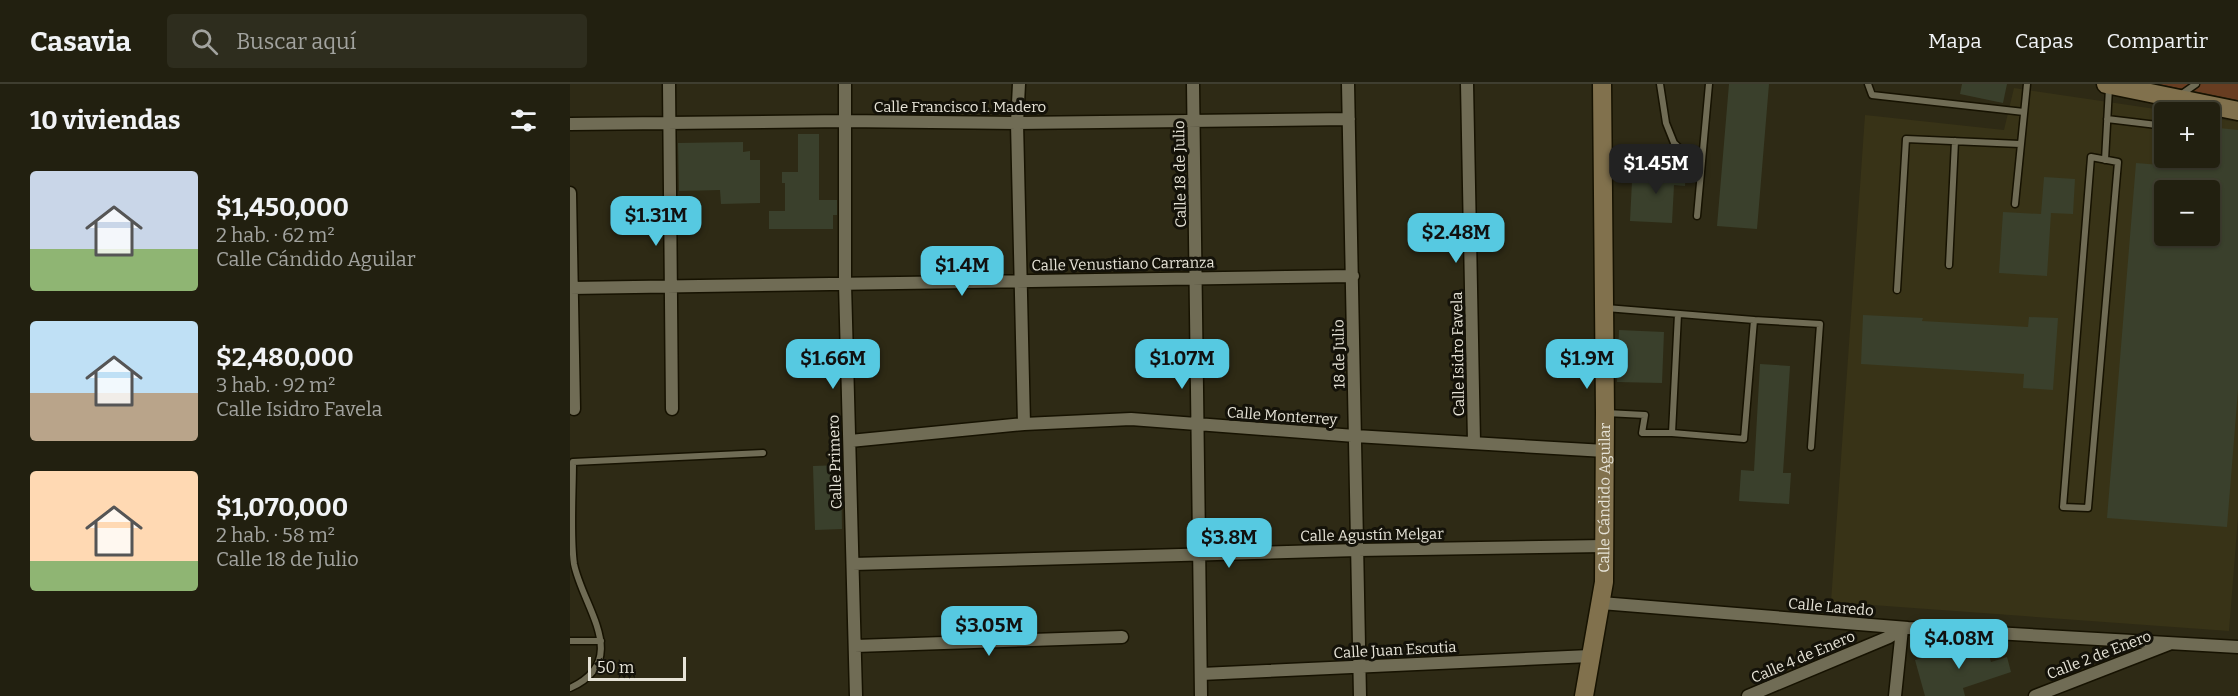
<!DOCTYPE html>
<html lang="es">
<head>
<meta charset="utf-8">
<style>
	body { margin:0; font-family:Bitter,serif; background:#2e2d1e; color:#f1f3f6; height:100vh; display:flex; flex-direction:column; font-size:22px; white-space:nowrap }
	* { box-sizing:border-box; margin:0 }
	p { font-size:20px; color:#a2a39f }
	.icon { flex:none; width:33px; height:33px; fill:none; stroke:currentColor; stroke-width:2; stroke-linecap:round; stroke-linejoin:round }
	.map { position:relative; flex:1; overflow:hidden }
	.sheet { display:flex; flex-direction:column; background:#222010; width:570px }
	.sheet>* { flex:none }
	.controls { position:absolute; left:1584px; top:18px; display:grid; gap:12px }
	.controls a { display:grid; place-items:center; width:66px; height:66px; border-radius:6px; background:#222010; box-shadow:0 2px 4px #0004,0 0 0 2px #3f3e30; font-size:30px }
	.scale { position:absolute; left:18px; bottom:15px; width:98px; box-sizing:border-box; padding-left:6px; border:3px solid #e6e3d7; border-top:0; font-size:16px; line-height:21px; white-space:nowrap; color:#e6e3d7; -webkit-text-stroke:4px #141209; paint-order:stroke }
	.price { position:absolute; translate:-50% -51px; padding:0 14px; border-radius:12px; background:#56c9e1; color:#111; font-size:20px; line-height:39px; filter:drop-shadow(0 2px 3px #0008) }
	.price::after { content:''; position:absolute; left:50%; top:36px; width:18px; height:14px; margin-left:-9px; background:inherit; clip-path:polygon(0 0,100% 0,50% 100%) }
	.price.current { background:#222; color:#fff }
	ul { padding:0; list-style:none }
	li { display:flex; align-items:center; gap:18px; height:150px; padding:0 30px }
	li span { display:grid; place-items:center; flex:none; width:168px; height:120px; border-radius:6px; color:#555 }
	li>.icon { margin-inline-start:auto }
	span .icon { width:72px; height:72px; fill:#fffc; stroke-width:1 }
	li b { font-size:26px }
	h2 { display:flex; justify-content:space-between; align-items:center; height:72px; padding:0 30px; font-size:26px }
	header { display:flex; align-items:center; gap:36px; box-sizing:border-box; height:84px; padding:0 30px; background:#222010; border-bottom:2px solid #3f3e30 }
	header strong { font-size:28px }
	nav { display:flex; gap:33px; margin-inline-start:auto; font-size:21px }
	.search { width:420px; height:54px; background:#2e2d1e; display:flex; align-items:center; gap:15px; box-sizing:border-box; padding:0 21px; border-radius:6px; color:#a2a39f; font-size:22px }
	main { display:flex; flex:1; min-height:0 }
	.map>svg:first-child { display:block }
	.built { fill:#383317; fill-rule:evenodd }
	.green { fill:#683d21 }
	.building { fill:#3a402c; fill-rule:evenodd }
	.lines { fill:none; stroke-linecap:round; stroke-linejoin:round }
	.lane-casing { stroke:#161201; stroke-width:9 }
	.street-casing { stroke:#161201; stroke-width:15 }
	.secondary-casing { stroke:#161201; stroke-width:21 }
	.lane { stroke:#706c55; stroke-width:6 }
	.street { stroke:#706c55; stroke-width:12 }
	.secondary { stroke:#81714d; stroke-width:18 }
	.labels { text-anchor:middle; stroke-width:6; stroke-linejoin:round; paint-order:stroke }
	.street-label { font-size:15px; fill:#e6e3d7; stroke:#141209 }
</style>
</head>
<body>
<header>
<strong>Casavia</strong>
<div class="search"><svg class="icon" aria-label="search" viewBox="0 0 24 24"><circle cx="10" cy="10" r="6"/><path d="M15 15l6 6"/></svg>Buscar aquí</div>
<nav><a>Mapa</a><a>Capas</a><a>Compartir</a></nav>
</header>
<main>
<section class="sheet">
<h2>10 viviendas<svg class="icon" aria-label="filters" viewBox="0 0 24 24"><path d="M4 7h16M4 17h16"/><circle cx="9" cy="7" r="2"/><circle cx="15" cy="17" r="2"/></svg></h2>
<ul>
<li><span style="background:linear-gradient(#c9d6e8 65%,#8fb573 0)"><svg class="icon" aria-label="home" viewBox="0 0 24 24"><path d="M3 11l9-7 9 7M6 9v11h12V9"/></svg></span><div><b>$1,450,000</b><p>2 hab. · 62 m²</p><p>Calle Cándido Aguilar</p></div></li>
<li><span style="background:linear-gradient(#bfe0f5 60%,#b9a48a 0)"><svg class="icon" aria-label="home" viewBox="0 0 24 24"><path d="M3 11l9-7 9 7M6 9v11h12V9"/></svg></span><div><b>$2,480,000</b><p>3 hab. · 92 m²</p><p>Calle Isidro Favela</p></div></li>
<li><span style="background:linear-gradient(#ffd9b3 75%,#8fb573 0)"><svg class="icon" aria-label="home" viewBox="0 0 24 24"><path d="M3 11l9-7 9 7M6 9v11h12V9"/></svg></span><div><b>$1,070,000</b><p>2 hab. · 58 m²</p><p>Calle 18 de Julio</p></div></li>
</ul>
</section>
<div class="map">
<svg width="1668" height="612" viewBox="0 0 1668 612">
	<rect width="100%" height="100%" fill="#2e2a15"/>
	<path class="built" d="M1444,4L1606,28H1594V74H1640V34L1668,38V433L1659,547L1261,518L1295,31L1434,46ZM1594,106H1640V152H1594Z"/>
	<path class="green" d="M1589,0H1668V16Z"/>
	<path class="building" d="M1159,0H1199L1187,145L1147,142Z
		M1392,0H1437L1433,19L1390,10Z
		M1640,43L1668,46V306L1657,443L1537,434L1566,79L1627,84L1628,74H1640ZM1594,106H1640V152H1594Z
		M228,50H249V116H267V131H263V145H199V127H215V99H212V88H228Z
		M173,58V68L180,67V76H190V119L151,120L150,106L109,107L108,59Z
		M1076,82L1116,84L1115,102L1104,101L1102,139L1060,137L1062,97L1075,98Z
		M1474,93L1505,95L1503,130L1481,129L1477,192L1429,189L1433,128L1471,130Z
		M1293,231L1353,234L1352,237L1458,243L1459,233L1488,234L1483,306L1453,304L1454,290L1291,280Z
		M1049,246L1094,248L1092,299L1047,298Z
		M1190,280L1220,282L1213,389H1221L1219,420L1169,417L1171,386L1184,387Z
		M271,381L272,445L245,446L243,382Z
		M1415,557L1421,578L1437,573L1441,588L1393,604L1395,612H1355L1345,576Z"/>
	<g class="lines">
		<g class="lane-casing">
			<path id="lane" d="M1090,0L1096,39L1104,59L1130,84
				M1298,0L1302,11L1454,28
				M1609,12L1626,0
				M1537,35L1587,41
				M1521,73L1548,78L1518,424L1493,423Z
				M1535,76L1539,4
				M1445,120L1457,0
				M1127,132L1139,0
				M1379,181L1385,57
				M1327,206L1336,55L1450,60
				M1036,224L1184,236L1174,355L1102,349L1108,230
				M1184,236L1250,240L1241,363
				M1036,329L1075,331L1072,349H1102
				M0,557H31
				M0,604C62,576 13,524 4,480C0,452 3,408 3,378L193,369"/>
		</g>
		<g class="street-casing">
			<path id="street" d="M99,0L102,325
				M275,0V200L286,612
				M449,0L447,39L454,340
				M623,0L631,612
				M778,0L790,612
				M897,0L904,358
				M0,40L275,37L447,39L779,35
				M0,109L4,325
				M0,204L783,192
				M280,357L454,340L561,335L785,352L1035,367
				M283,480L788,466L1034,462
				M1031,519L1338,544L1668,563
				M285,562L552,553
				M631,590L1020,572
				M1178,612L1319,553L1332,545
				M1325,612L1332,545L1336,544
				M1465,612L1599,560"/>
		</g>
		<g class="secondary-casing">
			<g id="secondary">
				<path d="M1536,0L1668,27"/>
				<path id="s1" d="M1014,612L1034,498L1035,329L1032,0"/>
			</g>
		</g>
		<use href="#lane" class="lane"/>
		<use href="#street" class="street"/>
		<use href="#secondary" class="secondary"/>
	</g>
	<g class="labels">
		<g class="street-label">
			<text x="390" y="28">Calle Francisco I. Madero</text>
			<text transform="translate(610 90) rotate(-91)" y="5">Calle 18 de Julio</text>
			<text transform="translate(553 180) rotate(-1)" y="5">Calle Venustiano Carranza</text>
			<text transform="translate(769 270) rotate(-91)" y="5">18 de Julio</text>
			<text transform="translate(888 270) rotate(-91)" y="5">Calle Isidro Favela</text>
			<text transform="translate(712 332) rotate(4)" y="5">Calle Monterrey</text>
			<text transform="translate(265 378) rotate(-92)" y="5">Calle Primero</text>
			<text dy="5" stroke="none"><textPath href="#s1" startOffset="200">Calle Cándido Aguilar</textPath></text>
			<text transform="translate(802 451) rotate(-1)" y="5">Calle Agustín Melgar</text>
			<text transform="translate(1261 523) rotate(5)" y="5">Calle Laredo</text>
			<text transform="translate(825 566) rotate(-3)" y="5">Calle Juan Escutia</text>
			<text transform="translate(1529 571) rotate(-21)" y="5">Calle 2 de Enero</text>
			<text transform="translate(1233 573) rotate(-23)" y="5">Calle 4 de Enero</text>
		</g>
	</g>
</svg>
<div class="controls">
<a>+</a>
<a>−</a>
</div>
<div class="scale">50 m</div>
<b class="price current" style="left:1086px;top:111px">$1.45M</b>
<b class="price" style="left:86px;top:163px">$1.31M</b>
<b class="price" style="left:886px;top:180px">$2.48M</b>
<b class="price" style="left:392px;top:213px">$1.4M</b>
<b class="price" style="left:263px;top:306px">$1.66M</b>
<b class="price" style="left:612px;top:306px">$1.07M</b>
<b class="price" style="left:1017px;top:306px">$1.9M</b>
<b class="price" style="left:659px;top:485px">$3.8M</b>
<b class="price" style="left:419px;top:573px">$3.05M</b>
<b class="price" style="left:1389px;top:586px">$4.08M</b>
</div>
</main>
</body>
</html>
